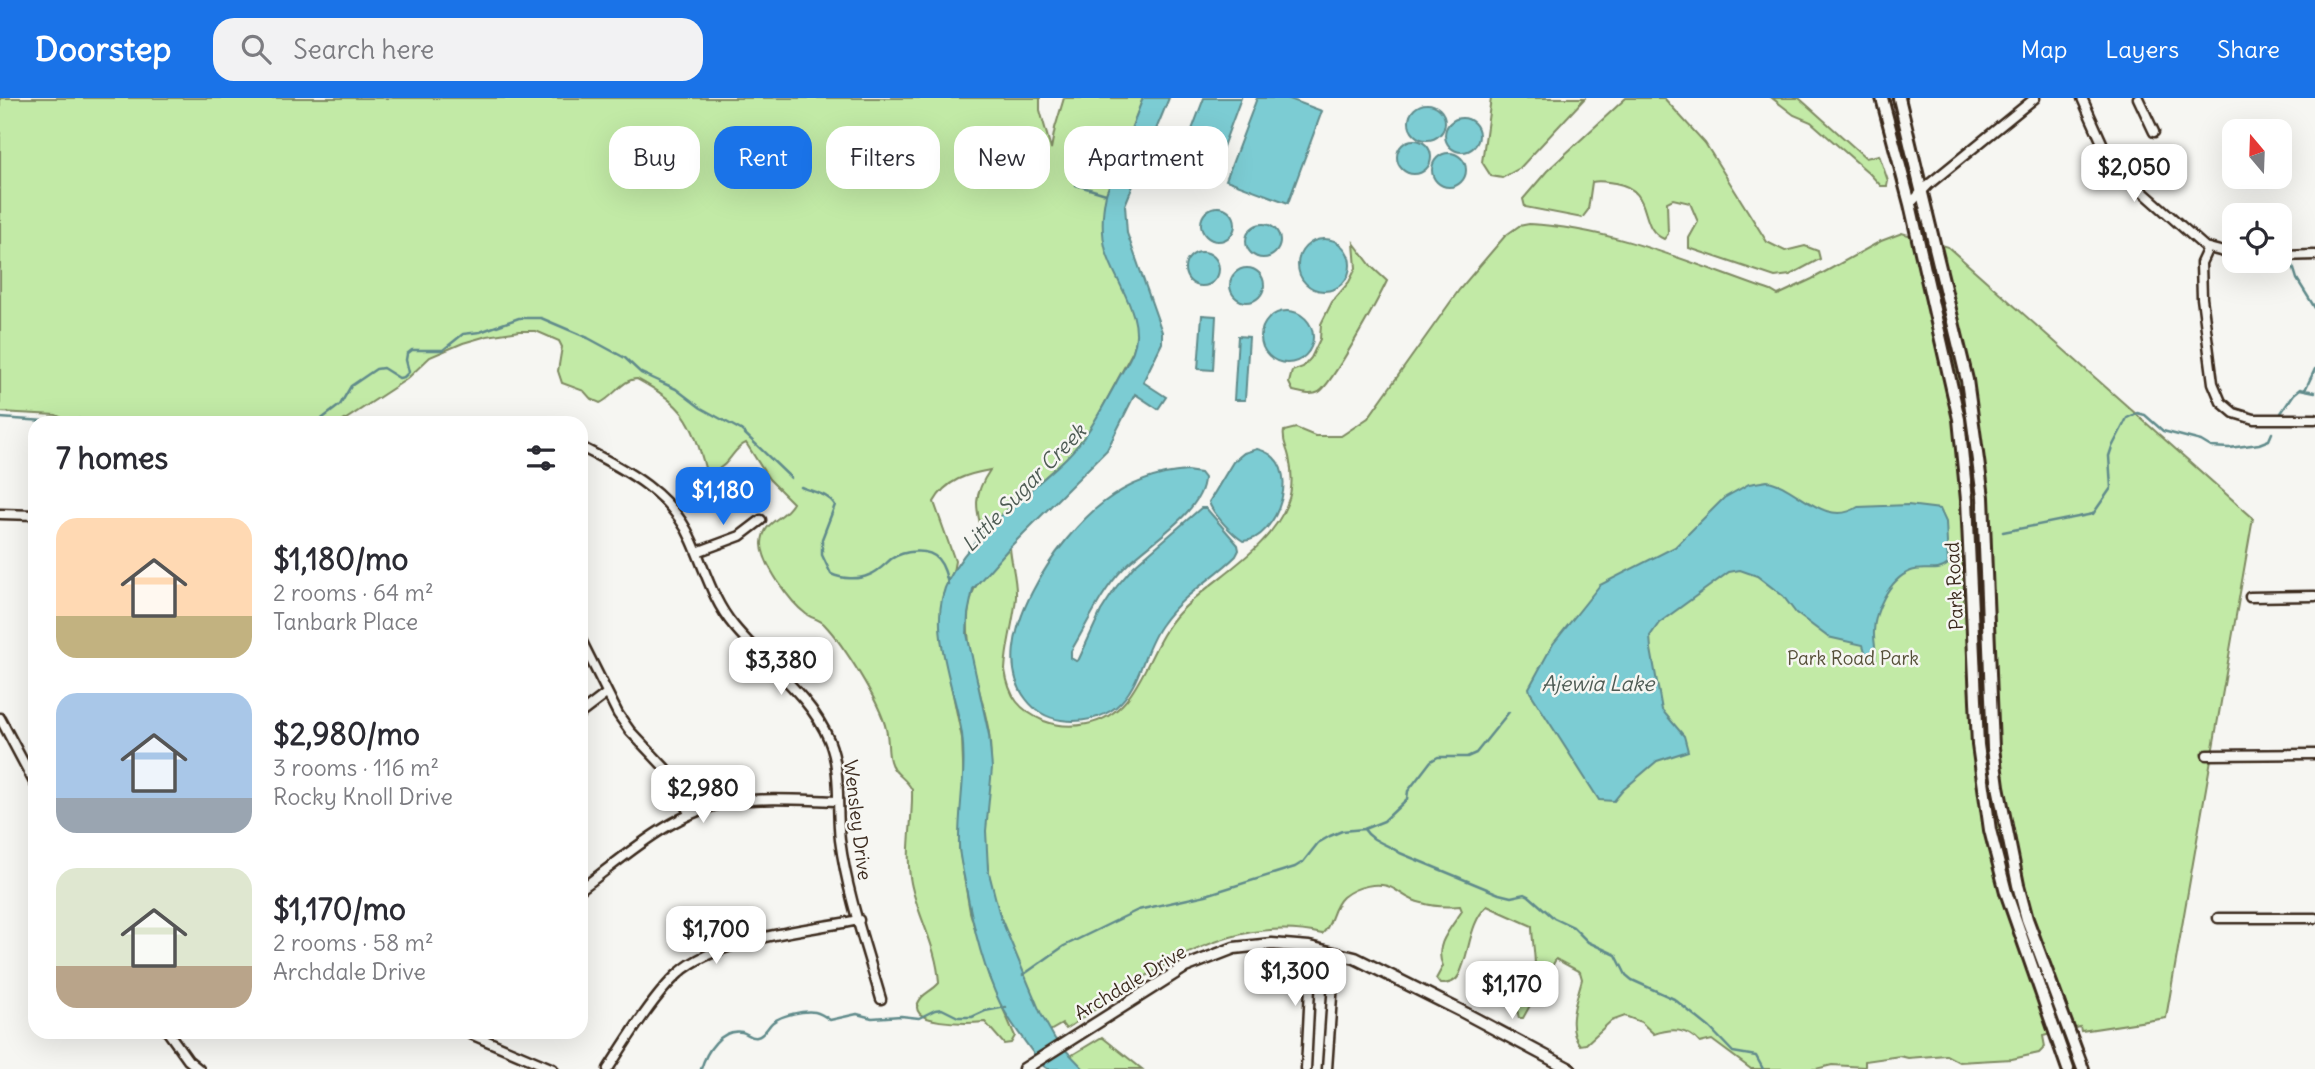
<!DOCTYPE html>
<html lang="en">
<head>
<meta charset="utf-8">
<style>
	body { margin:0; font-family:Delius,sans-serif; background:#f2f2f3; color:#2b2b33; height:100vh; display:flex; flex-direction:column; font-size:26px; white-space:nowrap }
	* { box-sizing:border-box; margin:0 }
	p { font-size:23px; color:#7c7c81 }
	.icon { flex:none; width:38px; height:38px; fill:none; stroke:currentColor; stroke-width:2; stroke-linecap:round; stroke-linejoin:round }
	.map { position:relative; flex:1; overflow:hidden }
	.details { position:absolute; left:28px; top:318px; width:560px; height:623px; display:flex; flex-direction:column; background:#fff; border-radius:21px; box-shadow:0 7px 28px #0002 }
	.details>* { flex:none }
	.banner { position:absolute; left:609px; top:28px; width:665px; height:63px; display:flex; gap:14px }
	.needle { width:46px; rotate:341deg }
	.buttons { position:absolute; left:2222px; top:21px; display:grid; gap:14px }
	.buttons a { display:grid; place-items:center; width:70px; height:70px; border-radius:14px; background:#fff; box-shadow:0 7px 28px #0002; font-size:35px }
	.price { position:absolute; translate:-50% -60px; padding:0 16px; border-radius:14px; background:#fff; color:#222; font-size:23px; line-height:46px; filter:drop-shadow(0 2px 4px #0008) }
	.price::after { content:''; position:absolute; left:50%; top:42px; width:21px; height:16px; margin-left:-10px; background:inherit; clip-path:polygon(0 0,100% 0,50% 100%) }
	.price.active { background:#1a73e8; color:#fff }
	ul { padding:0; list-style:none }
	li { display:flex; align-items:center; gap:21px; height:175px; padding:0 28px }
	li span { display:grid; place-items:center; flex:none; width:196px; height:140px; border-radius:21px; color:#555 }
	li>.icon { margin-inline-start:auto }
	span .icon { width:84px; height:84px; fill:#fffc; stroke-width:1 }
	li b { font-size:30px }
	h2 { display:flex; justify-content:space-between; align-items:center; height:84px; padding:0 28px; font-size:30px }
	.chip { padding:0 24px; border-radius:21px; background:#fff; box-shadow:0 7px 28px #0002; font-size:24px; line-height:63px }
	.chip.active { background:#1a73e8; color:#fff }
	header { display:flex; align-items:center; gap:42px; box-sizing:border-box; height:98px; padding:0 35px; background:#1a73e8; color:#fff }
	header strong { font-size:33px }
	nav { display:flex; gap:38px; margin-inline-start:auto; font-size:24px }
	.search { width:490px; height:63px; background:#f2f2f3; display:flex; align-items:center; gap:18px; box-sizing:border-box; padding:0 24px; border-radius:21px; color:#7c7c81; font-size:26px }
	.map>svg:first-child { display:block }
	.green { fill:#c2eaa6; stroke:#7e8a62; stroke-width:2 }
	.water { fill:#7bccd3; stroke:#618b8b; stroke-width:2 }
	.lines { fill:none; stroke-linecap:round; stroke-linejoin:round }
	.stream { stroke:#618b8b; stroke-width:2.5 }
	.minor-casing { stroke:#3b2a1e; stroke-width:13 }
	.tertiary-casing { stroke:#3b2a1e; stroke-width:15 }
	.secondary-casing { stroke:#3b2a1e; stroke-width:16 }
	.minor { stroke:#f6f6f2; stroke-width:8 }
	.tertiary { stroke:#f6f6f2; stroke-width:10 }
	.secondary { stroke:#f6f6f2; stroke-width:10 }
	.labels { text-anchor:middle; stroke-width:5; stroke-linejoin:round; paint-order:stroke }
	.street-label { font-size:19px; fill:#3b2a1e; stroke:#f6f6f2 }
	.park-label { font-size:19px; fill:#565039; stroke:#f6f6f2 }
	.water-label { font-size:21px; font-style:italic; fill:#4e5b54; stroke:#f6f6f2 }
</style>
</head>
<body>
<header>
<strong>Doorstep</strong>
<div class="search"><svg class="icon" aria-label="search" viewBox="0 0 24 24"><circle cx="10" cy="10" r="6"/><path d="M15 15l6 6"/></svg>Search here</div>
<nav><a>Map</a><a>Layers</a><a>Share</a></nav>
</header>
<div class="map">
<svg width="2315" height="971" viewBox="0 0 2315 971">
	<rect width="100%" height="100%" fill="#f6f6f2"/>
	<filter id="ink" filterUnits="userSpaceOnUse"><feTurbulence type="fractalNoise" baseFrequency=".0143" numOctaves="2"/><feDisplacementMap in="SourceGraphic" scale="14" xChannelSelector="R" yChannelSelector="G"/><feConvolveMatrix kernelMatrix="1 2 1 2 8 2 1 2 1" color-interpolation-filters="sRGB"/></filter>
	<g filter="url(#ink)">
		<path class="green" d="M0,0H1040V12L1051,51L1055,30L1064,0H1143L1106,96L1138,235L1133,253L1092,329L1069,358L998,420L983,437C975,409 973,397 990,372C967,376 946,382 934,404L955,463L953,474L943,497L941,539L962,640L964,692L959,750L970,814L990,881L1015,938L1011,945L1004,946L985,924C974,925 897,929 922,899C927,894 934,891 939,885C937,849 918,819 911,785C905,755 913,723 912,692C907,680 893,676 890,663C887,653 889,642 886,631C880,604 843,546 824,526C819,521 811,520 806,516C790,504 761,464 762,445C763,422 784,422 793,405L769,381L746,345C732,350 730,370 709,375L705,370C693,323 682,305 637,281C622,281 614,299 600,305L591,301L584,293L562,285L558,273L562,249L559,243L536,233H520L487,238L463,245L430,259L407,281L340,325L74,326L56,317L0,314Z
			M1491,0H1585L1520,70L1502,80L1491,78L1482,64Z
			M1626,0H1664L1705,45L1767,144L1785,153L1805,148L1818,153L1820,161L1790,177L1775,179L1689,150V140L1698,124L1690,105L1673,101L1667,104L1668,136L1664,141C1636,129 1656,92 1615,85C1607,84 1600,82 1592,84L1588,112L1582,120L1525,109L1523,101L1547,73Z
			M1772,0H1799L1866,60L1879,57L1888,83L1887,88H1881L1869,75L1811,24L1794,17Z
			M1529,126C1613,130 1693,166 1771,193L1778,197L1812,181L1881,143L1902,135L1948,149L2253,420L2166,920L2081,933L2080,929L2043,938L2045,949L2039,955L2012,961L1959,964L1946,957L1908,960L1900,958L1865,963V969L1832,967L1816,971H1751L1712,942L1700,945C1687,930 1672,930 1654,936L1641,924L1625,918L1611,923L1586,946L1580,947C1565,929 1577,901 1582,881L1580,874L1556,861L1523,920H1519C1513,903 1528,899 1533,885C1538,868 1532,845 1532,828L1487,808C1469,825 1470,855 1459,877C1456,884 1448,886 1440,886L1436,881L1443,868C1433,848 1451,830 1462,813L1460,808C1448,809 1434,809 1422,805C1408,802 1405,797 1394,791C1379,782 1355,789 1343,799C1331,810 1333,827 1322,836C1225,813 1142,881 1066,931L1062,926L1048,934C1025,878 990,813 986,753C983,713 995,677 989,635C982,591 957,537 973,494C978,480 1000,460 1010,449C1011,466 1017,481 1016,499C1014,523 1006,547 1005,572C1009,599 1019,612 1044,623C1057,628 1073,629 1087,626C1142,615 1145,551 1179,515C1212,480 1269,453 1287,406C1293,392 1292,373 1289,359C1287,349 1282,344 1284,333L1296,330L1315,338H1341L1368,320L1459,192L1505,138L1519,128Z
			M1354,145L1372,169L1387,183C1379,200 1331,288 1319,294C1311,298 1302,295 1293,293L1289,285L1292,273L1303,269L1311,260L1320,241L1321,226L1332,204L1349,184L1356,170Z
			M1102,939L1142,971H1049Z"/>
		<path class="water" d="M1143,0H1169L1125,107L1127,135L1162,234V245L1143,284L1166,299L1158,311L1135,296L1107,352L1010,449L973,491L968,516L967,536L989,637L992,670L986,733L988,771L1000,818L1041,916L1055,941L1084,971H1048L1042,967C1028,947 1011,927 1000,905C982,868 972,824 965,784C963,772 959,759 959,747C958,710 967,675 962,636C955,590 925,526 949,481C975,431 1027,398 1066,360C1088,339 1101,312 1116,285C1121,275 1129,264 1133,253C1146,219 1115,185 1106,153C1101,134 1102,115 1106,96Z
			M1204,0H1241L1211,81L1178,69Z
			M1257,0H1287L1322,13L1288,105L1226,82Z
			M1409 24a18 18 0 1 1 36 0a18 18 0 1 1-36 0Z
			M1445 37a17 17 0 1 1 34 0a17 17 0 1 1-34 0Z
			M1397 59a17 17 0 1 1 34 0a17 17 0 1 1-34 0Z
			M1432 72a17 17 0 1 1 34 0a17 17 0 1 1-34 0Z
			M1201 126a17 17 0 1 1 34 0a17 17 0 1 1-34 0Z
			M1246 143a17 17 0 1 1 34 0a17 17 0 1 1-34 0Z
			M1298 167a26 26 0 1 1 52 0a26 26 0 1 1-52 0Z
			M1185 171a17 17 0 1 1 34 0a17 17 0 1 1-34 0Z
			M1230 187a17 17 0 1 1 34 0a17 17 0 1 1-34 0Z
			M1261 239a26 26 0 1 1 52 0a26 26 0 1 1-52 0Z
			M1202,217L1216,218L1213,272L1198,271Z
			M1238,238L1249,239L1245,302H1234Z
			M1257,351C1307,362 1277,443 1243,443C1233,437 1212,415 1209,404L1233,364L1244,355Z
			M1187,373L1200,375L1204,380C1203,415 1146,446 1123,471C1101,494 1088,525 1071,553V560L1076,563L1079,561L1101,513L1117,488L1134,468L1201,410H1206L1238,447L1239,452L1236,458C1213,481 1181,498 1162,526C1143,551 1141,588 1116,609C1101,621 1080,625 1061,622C1047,620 1035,613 1026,601C983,545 1059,438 1104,404C1128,386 1157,375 1187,373Z
			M1767,383C1795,386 1824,431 1858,409L1908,407L1940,411L1946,424L1948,466C1937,476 1924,468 1911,473C1889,481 1873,515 1874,537C1874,546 1877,555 1875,564L1866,557L1863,547L1828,539L1796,515L1783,498L1757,478L1740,472L1729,474L1659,525L1650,538L1651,551L1662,612L1684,638L1688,653L1657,663L1623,692L1614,703L1599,702L1530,594L1529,590L1553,546L1600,487L1675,449L1724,400L1749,386Z"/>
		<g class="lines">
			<path class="stream" d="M1076,87L1106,96
				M2292,165L2297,181L2315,210
				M2315,249V254
				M2305,292L2315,271
				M2281,315L2294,296L2300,291L2315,294
				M0,320L60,324L79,321L105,326
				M315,326L340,307L351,288L376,271L383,270L399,280L404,279L409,274L406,262L407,256L412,252H443L463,236L480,234L519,220H541L588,240L625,260L641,275L676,291L701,310L741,332L791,380
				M801,389C813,394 827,395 835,407L822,441V457L831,476C842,481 858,482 869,477C878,474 884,467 891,461C903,453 928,449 938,461C944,468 946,477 948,486
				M2003,434L2093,416L2111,390L2109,358L2112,349L2127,320L2137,315L2145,317L2163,333L2201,343L2211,349L2229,350L2259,346L2269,342L2272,335
				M1364,731C1372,744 1388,746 1400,755L1499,796L1511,799L1525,796L1529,798L1554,820L1573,829L1588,844L1616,857L1626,877L1632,882L1674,901L1710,930L1733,954L1756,958L1763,971
				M1023,877L1064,848L1138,812L1206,797L1295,769L1303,764L1318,745L1330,738L1342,733L1364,731L1384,723L1407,701L1408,693L1431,663L1438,659H1467L1476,655L1509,614
				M701,971C706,954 721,930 742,934C747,935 752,941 757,939C764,938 768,928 773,924C782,917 804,912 815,914C820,915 826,919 830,922L857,916L872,920L901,918L919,920L935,912L942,911L958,919H972L985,913L1006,909"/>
			<g class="minor-casing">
				<path id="minor" d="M2082,0L2103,47L2125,78L2205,149L2235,157
					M2138,0L2154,34
					M1910,106L1928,87L2035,0
					M2208,150L2201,165L2202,200L2213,285L2221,304L2234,315L2254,321H2315
					M2280,158L2315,157
					M581,349C626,372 671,394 692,443C705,472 713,503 734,528C765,566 810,596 829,642C842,674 836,708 840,742C847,796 866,849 881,901
					M0,416L35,417
					M697,454L740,438L761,422
					M2250,499L2315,498
					M581,542L618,616L630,633L665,670L678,691L689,716
					M581,615L606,596
					M0,620L35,686
					M2207,657L2315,656
					M581,791C627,757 672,714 730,704C765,699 803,702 838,703
					M2218,820H2315
					M168,934L188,962L199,971
					M466,934L553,971
					M608,971C626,943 655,896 679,875C717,840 808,832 859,822
					M1306,971L1312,849
					M1327,971L1335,855"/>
			</g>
			<g class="tertiary-casing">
				<path id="tertiary" d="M1024,971L1185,869L1234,850L1272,846L1309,849L1355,860L1461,913L1570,971"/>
			</g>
			<g class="secondary-casing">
				<path id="secondary" d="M1882,0L1910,106L1959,321L1967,402L1978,647L1990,732L2006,794L2068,971
					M1899,0L1967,282L1983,399L1993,650L1998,688L2018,787L2027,821L2083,971"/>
			</g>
			<use href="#minor" class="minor"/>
			<use href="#tertiary" class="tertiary"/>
			<use href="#secondary" class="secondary"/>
		</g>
	</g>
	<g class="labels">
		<g class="street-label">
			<text transform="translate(1954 488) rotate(-93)" y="7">Park Road</text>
			<text transform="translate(858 722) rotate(83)" y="7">Wensley Drive</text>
			<text transform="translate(1130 884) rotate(-31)" y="7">Archdale Drive</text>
		</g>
		<g class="park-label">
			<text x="1853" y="567">Park Road Park</text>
		</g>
		<g class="water-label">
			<text transform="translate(1024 390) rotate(-46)" y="7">Little Sugar Creek</text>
			<text x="1598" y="593">Ajewia Lake</text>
		</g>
	</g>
</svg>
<div class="buttons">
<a><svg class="needle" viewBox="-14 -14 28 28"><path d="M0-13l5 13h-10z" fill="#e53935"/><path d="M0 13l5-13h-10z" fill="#7c7c81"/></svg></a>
<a><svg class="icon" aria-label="locate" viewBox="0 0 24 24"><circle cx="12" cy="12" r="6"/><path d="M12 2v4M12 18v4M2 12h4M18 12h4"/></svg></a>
</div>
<b class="price" style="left:2134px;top:106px">$2,050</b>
<b class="price active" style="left:723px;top:429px">$1,180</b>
<b class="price" style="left:781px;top:599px">$3,380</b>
<b class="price" style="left:703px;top:727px">$2,980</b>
<b class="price" style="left:716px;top:868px">$1,700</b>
<b class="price" style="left:1295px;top:910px">$1,300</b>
<b class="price" style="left:1512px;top:923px">$1,170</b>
<div class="banner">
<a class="chip">Buy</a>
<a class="chip active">Rent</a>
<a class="chip">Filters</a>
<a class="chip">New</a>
<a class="chip">Apartment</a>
</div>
<section class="details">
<h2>7 homes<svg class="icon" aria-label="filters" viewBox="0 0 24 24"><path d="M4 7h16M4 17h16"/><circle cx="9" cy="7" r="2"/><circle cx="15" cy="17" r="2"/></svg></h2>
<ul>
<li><span style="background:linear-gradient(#ffd9b3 70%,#c2b280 0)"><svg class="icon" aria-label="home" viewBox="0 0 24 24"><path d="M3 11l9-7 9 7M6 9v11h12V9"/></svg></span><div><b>$1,180/mo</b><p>2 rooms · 64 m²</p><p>Tanbark Place</p></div></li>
<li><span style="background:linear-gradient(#a9c7e8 75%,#9aa5b1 0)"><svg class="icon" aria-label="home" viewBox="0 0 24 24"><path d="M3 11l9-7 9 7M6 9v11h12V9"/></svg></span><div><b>$2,980/mo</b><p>3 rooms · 116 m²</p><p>Rocky Knoll Drive</p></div></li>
<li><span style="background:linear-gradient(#dfe7d0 70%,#b9a48a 0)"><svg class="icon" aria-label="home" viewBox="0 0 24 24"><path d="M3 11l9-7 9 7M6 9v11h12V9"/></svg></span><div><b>$1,170/mo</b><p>2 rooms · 58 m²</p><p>Archdale Drive</p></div></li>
</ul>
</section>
</div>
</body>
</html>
